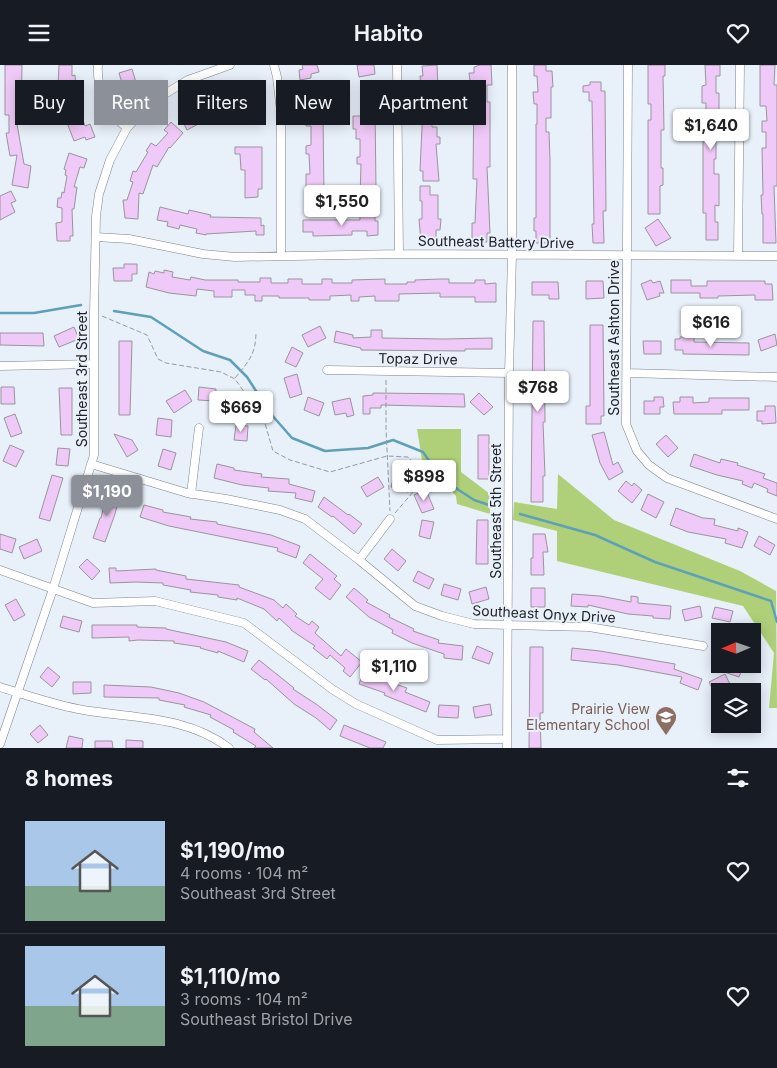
<!DOCTYPE html>
<html lang="en">
<head>
<meta charset="utf-8">
<style>
	body { margin:0; font-family:Inter,sans-serif; background:#242831; color:#f1f3f6; height:100vh; display:flex; flex-direction:column; font-size:19px; white-space:nowrap }
	* { box-sizing:border-box; margin:0 }
	p { font-size:16px; color:#9ea1a6 }
	.icon { flex:none; width:28px; height:28px; fill:none; stroke:currentColor; stroke-width:2; stroke-linecap:round; stroke-linejoin:round }
	.map { position:relative; height:683px; overflow:hidden }
	.sheet { display:flex; flex-direction:column; background:#171b24; flex:1 }
	.sheet>* { flex:none }
	.banner { position:absolute; left:15px; top:15px; width:500px; height:45px; display:flex; gap:10px }
	.needle { width:32px; rotate:268deg }
	.buttons { position:absolute; left:711px; top:558px; display:grid; gap:10px }
	.buttons a { display:grid; place-items:center; width:50px; height:50px; border-radius:0px; background:#171b24; box-shadow:0 2px 12px #0003; font-size:25px }
	.price { position:absolute; translate:-50% -42px; padding:0 11px; border-radius:5px; background:#fff; color:#222; font-size:16px; line-height:32px; filter:drop-shadow(0 1px 2px #0008) }
	.price::after { content:''; position:absolute; left:50%; top:30px; width:15px; height:11px; margin-left:-8px; background:inherit; clip-path:polygon(0 0,100% 0,50% 100%) }
	.price.selected { background:#8c9099; color:#fff }
	ul { padding:0; list-style:none }
	li { display:flex; align-items:center; gap:15px; height:125px; padding:0 25px }
	li+li { border-top:1px solid #363941 }
	li span { display:grid; place-items:center; flex:none; width:140px; height:100px; border-radius:0px; color:#555 }
	li>.icon { margin-inline-start:auto }
	span .icon { width:60px; height:60px; fill:#fffc; stroke-width:1 }
	li b { font-size:21px }
	h2 { display:flex; justify-content:space-between; align-items:center; height:60px; padding:0 25px; font-size:21px }
	.tag { padding:0 18px; border-radius:0px; background:#171b24; box-shadow:0 2px 12px #0003; font-size:18px; line-height:45px }
	.tag.selected { background:#8c9099; color:#fff }
	header { display:flex; justify-content:space-between; align-items:center; height:65px; padding:0 25px; background:#171b24; font-size:22px; font-weight:600 }
	.map>svg:first-child { display:block }
	.green { fill:#afd078 }
	.lines { fill:none; stroke-linecap:round; stroke-linejoin:round }
	.stream { stroke:#5ea0b9; stroke-width:2.5 }
	.building { fill:#efc9f7; stroke:#9b949d }
	.street-casing { stroke:#7c848c; stroke-width:9 }
	.path { stroke:#949aa1; stroke-width:1; stroke-dasharray:5 2.5; stroke-linecap:butt }
	.street { stroke:#fff; stroke-width:8 }
	.labels { text-anchor:middle; stroke-width:4; stroke-linejoin:round; paint-order:stroke }
	.street-label { font-size:14px; fill:#202327; stroke:#e8f0fa }
	.education-label { font-size:14px; fill:#785e54; stroke:#e8f0fa; text-anchor:end }
</style>
</head>
<body>
<header><svg class="icon" aria-label="menu" viewBox="0 0 24 24"><path d="M4 6h16M4 12h16M4 18h16"/></svg>Habito<svg class="icon" aria-label="heart" viewBox="0 0 24 24"><path d="M12 20l-8-8c-3-5 5-10 8-4 3-6 11-1 8 4z"/></svg></header>
<div class="map">
<svg width="777" height="683" viewBox="0 0 777 683">
	<rect width="100%" height="100%" fill="#e8f0fa"/>
	<path class="green" d="M417,364H461V407L490,429V449L457,439L456,431L422,395Z
		M558,409L614,455L740,506L776,526L777,643H769L774,588L743,541L557,496V466L513,455L514,437L557,444Z"/>
	<g class="lines">
		<path class="stream" d="M114,246L151,252L203,286L230,295L247,312L271,349L292,373L325,386L368,383L393,375L423,387L442,414L474,435L495,442
			M0,248H34L81,240
			M520,449L595,470L655,497L771,536L777,557"/>
	</g>
	<path class="building" d="M5,0H22L21,59H17L24,99L31,101L28,123L12,120L17,90L10,91L6,68H9V50H5Z
		M59,0H72V11L75,10L76,21H73L75,36L61,38L60,29H55L54,21H58Z
		M302,0H317L319,7L311,9V13L300,15L299,5L303,4Z
		M357,0H374L375,9L359,12Z
		M437,0L438,23H435L436,47H432V62H437V72H440V79H436L439,116H423V106H420L422,62V24H421L420,11H423L422,1Z
		M480,0H491L492,20H487V37H490V102H487L490,168H487V177H472V158H475L477,114H473L474,16H470L469,8H474V2Z
		M534,0H546V6H552L553,22H551V53H546V67H549L550,95V178H536V166H534V153H536V59H537V39H534L533,27H538L537,11H534Z
		M648,0H665V11H663L664,65H661V103H663V120L660,121V149H648V55H651V39H648Z
		M705,0H720V11H716V28H719V67H716V94H714V109H719V141L715,140V157H718V175H706V148H703V74H706V38H702V21L706,20Z
		M760,0H775L774,20H777V121H774L776,178H763V149H762L761,130H763L762,83H766V67H762V56H767L766,41H760Z
		M132,4L138,24L123,29L120,19L122,18L119,8Z
		M590,17H601V26H605L606,146H603L604,178H593L592,159H594L592,36H589V27H583V21L590,20Z
		M259,18L262,28L257,30L260,41L252,43L251,40L239,44L238,40L202,53L204,56L187,65L180,51L207,37V35L225,28L227,33L247,27L245,22Z
		M319,22L323,38L316,39L317,51H323L324,132H309V122H306V109H310L309,89H306V81L311,80V61H306L304,33L309,32L308,23Z
		M361,24H374V34H377V43H375L376,124H373L374,132L360,133L361,99H357V92H360V74H356V64H353V51H361Z
		M81,49L85,61L90,59L95,72L86,75L85,72L74,76L66,55Z
		M171,57L183,68L170,83L169,82L157,102L153,100L144,126L143,129L139,128L138,154L125,153L123,135H127L133,117L130,116L133,106L136,107L148,87L146,86L151,78L156,81L168,68L164,65Z
		M235,82H262V124H258V132L245,133V105H241L240,89H235Z
		M69,88L87,94L84,103L80,102L74,122H77L74,144H72L73,171H70V176H57L56,158L62,157V143L57,142L58,133H61L62,127L64,128L67,111L65,110L66,105L64,104Z
		M420,121H430V130H438V154H441L440,165H436V177H421L419,154H422V136H420Z
		M11,126L16,136L11,138L15,147L0,155V131Z
		M160,142L188,149L189,145L211,150L210,152L261,153V161L264,160V170H256V166L206,169V170L196,168L197,164L180,160L179,164L167,161L168,157L157,155Z
		M375,150V156H378V170L367,171V166H352V170L313,171V167H303V155H360V151Z
		M658,154L671,173L656,181L645,163Z
		M124,199H137V209H132V216H114L113,203H124Z
		M164,205L173,207L172,212L190,215L191,212L205,215H238V217H260V213H271V218H288V214H302V219H322V214H332V218H352V215L385,214V219H407V217H415V215L440,214H449V218H475V215H485V219L496,218V237H475V232H440V228L399,229V236H375V231L359,232V236H351V230L330,231V235H309V233H279V231H262V236H255V230H245V225H232V232H214V226L197,224L196,231L169,228L146,222L149,207L154,209L155,206L164,208Z
		M651,215L653,218L660,216L664,228H659L660,231L647,235L641,219Z
		M671,215H691V221H707V216H765V219H772L773,235H755V230L718,231V233H700V228H671Z
		M586,216H603L604,233L586,234Z
		M532,217H558L559,234H549V230H532Z
		M533,256H544L545,357H543L545,411H543V437H531Z
		M590,260H603L604,351H601V359H586V341H590Z
		M320,261L326,273L308,282L302,270Z
		M74,262L79,274L59,282L54,271Z
		M371,265H382V273L444,274L492,273V284H465V286L361,285V283L334,277L336,266L353,270V273L371,272Z
		M0,268H43L44,281L0,280Z
		M775,269L777,280L761,286L758,275Z
		M680,272H694V277L749,278V290L683,289V285H675V274H680Z
		M119,276H132L130,350H119Z
		M643,276H661V289H644Z
		M292,282L303,288L296,302L285,297Z
		M297,309L302,329L290,333L284,313Z
		M1,322H14L15,339H1Z
		M199,322L216,324L215,336L198,335Z
		M59,323H72V370H61Z
		M185,325L192,336L174,348L166,336Z
		M373,328L464,329L465,342L381,340V343H370V349H363V331L373,330Z
		M479,328L493,342L484,350L470,337Z
		M308,332L324,338L319,351L304,345Z
		M654,332H663L664,342H660V349H644V336H654Z
		M680,332H693V338L709,337V333H749V345H722V349H674L673,337H680Z
		M233,333L243,347L234,354L223,340Z
		M350,333L354,350L347,352L346,348L335,350L332,337Z
		M765,341H775L776,358L762,359V356H757V346H765Z
		M15,349L22,368L11,372L4,353Z
		M158,353L172,355L171,372L156,370Z
		M236,360L248,361L247,376L234,375Z
		M604,367L613,400L618,397L623,407L609,415L600,398L592,370Z
		M114,369L132,375L138,385L127,392Z
		M478,370H489V414H478Z
		M666,370L678,383L668,392L656,379Z
		M10,380L24,386L16,402L3,396Z
		M58,383L70,384L68,401L56,400Z
		M163,384L176,388L171,405L158,401Z
		M694,389L720,398L721,394L738,398L737,400L765,409L763,413L777,418V431L767,427L768,424L754,418L752,423L742,419L743,416L717,410L690,401Z
		M217,399L234,403V405L262,409L261,412L289,414V419L315,426L312,437L295,433L296,428L268,426L269,423L242,420L214,413Z
		M52,410L63,413L50,456L39,453Z
		M394,411L411,416L408,427L391,422Z
		M378,412L384,422L367,432L361,422Z
		M626,416L632,421L634,418L642,425L632,438L618,426Z
		M426,425L434,444L422,448L414,430Z
		M107,427L120,430L115,449L105,477L93,473L100,453H101Z
		M648,429L664,437L656,453L641,445Z
		M324,432L348,450L349,449L362,459L354,469L333,451L332,452L318,442Z
		M144,440L163,445V447L191,452L190,454L217,457V459L271,470L300,481L296,493L277,486L278,483L169,461L140,452Z
		M676,443L703,453L715,454L714,460L738,466V463L748,467L742,483L725,478L726,474L688,467L670,460Z
		M422,455L434,457L430,474L419,471Z
		M477,455H488V499H476Z
		M0,469L16,474L12,488L0,484Z
		M533,469H545L548,487H543L544,510H531V493H533Z
		M759,471L775,480L770,490L754,481Z
		M37,474L42,486L24,494L19,482Z
		M392,484L406,496L398,506L384,494Z
		M310,489L337,511L334,514L341,520L330,535L315,523L323,514L303,498Z
		M87,494L100,506L92,515L79,502Z
		M109,503H116V506L156,504V505L186,511V514L239,520V522L274,535L283,543L286,539L297,549L295,551L309,560L312,556L319,562L315,568L341,591L346,584L362,597L350,612L343,606L345,603L330,590L327,594L313,583L315,581L291,565V564L279,553L277,556L264,544L237,533V535L218,532V530L190,527L191,525L163,520V518L136,517L110,518Z
		M418,506L434,514L429,524L413,516Z
		M444,519L461,524L458,535L441,530Z
		M486,522L489,534L472,539L469,527Z
		M354,523L368,535L366,537L390,550L389,552L414,564L413,566L439,575L438,578L463,581L462,595L444,593V589L412,578L392,568L393,565L369,552L346,532Z
		M531,523H545V542H531Z
		M572,529L600,531L631,537V531L638,532V538L671,541L670,554L653,553V551L628,549L588,540V542L571,541Z
		M16,534L25,550L14,556L5,540Z
		M700,541L702,552L685,556L682,545Z
		M715,542L733,546L730,557L712,553Z
		M63,551L82,556L79,567L60,562Z
		M92,560H137V562L166,563V564L226,577L248,586L244,597L218,586V588L200,583L201,582L174,578V576L138,575L129,576V572L92,573Z
		M477,581L493,588L489,599L472,593Z
		M530,582H543V648H540L541,683H529Z
		M572,583L600,586L675,599L674,604L702,614L698,625L680,618L682,612L618,600L571,595Z
		M259,595L294,623L293,624L316,639L337,655L330,665L316,653L294,639L266,614L265,615L251,604Z
		M727,599H744L739,612L724,607Z
		M48,602L60,612L52,622L40,612Z
		M363,608L407,623L405,627L430,637L426,647L384,630L385,628L359,619Z
		M725,609L730,619L714,627L709,617Z
		M73,617H91V628L73,629Z
		M104,620L151,622L179,628L204,637L255,664L254,667L273,683H254L256,681L233,667L234,665L210,652L211,650L184,642L185,640L159,635V633L104,632Z
		M490,639L492,650L475,653L473,642Z
		M439,640L459,641L458,653L438,652Z
		M40,660L48,670L38,678L30,669Z
		M344,660L386,677L383,683H370L340,671Z
		M69,671L83,674L82,683H66Z
		M126,675L143,676V683H126Z
		M95,676H112L113,683H95Z"/>
	<g class="lines">
		<g class="street-casing">
			<path id="street" d="M98,0C96,24 109,49 127,63
				M274,0L277,12L281,47V191
				M397,0L399,189
				M628,0L626,359L637,386L649,400L667,413L777,454
				M96,172L129,174L203,189L235,192L399,189L777,191
				M738,191L740,0
				M0,301L94,299
				M327,305L509,308
				M627,308L777,312
				M91,399L187,428L226,434L280,445L305,454L359,495L415,541L442,551L474,559L589,562L703,581
				M191,429L199,363
				M359,495L390,454
				M0,505L93,538L155,536L244,558L332,624L356,639L437,675L507,674
				M0,622C26,630 52,639 78,644C130,654 184,649 229,683
				M0,679L53,524L94,390V248L96,151L99,129L110,95L127,63L150,38L188,15L230,0
				M507,683L509,308L512,190V0"/>
		</g>
		<path class="path" d="M102,251L147,270L158,294L166,298L221,307L235,314L264,355L273,386L290,395L330,407L387,391L408,392L442,426
			M235,313C249,296 256,289 256,267
			M386,315V364L390,446
			M395,448L427,411"/>
		<use href="#street" class="street"/>
	</g>
	<defs>
		<g id="school-pin" transform="scale(1.125)"><path d="M0 17L-7.5 6A9.5 9.5 0 1 1 7.5 6Z" fill="#8d6e63" stroke="#e8f0fa"/><path d="M0-5L7-2L0 1L-7-2ZM-4 1L0 2.5L4 1V4Q0 6-4 4Z" fill="#fff"/></g>
	</defs>
	<g fill-rule="evenodd">
		<use href="#school-pin" x="666" y="652"/>
	</g>
	<g class="labels">
		<g class="street-label">
			<text transform="translate(496 177) rotate(1)" y="5">Southeast Battery Drive</text>
			<text transform="translate(614 273) rotate(-90)" y="5">Southeast Ashton Drive</text>
			<text transform="translate(418 294) rotate(1)" y="5">Topaz Drive</text>
			<text transform="translate(82 314) rotate(-90)" y="5">Southeast 3rd Street</text>
			<text transform="translate(496 446) rotate(-90)" y="5">Southeast 5th Street</text>
			<text transform="translate(544 549) rotate(3)" y="5">Southeast Onyx Drive</text>
		</g>
		<g class="education-label">
			<text x="650" y="649">Prairie View<tspan x="650" dy="16">Elementary School</tspan></text>
		</g>
	</g>
</svg>
<div class="buttons">
<a><svg class="needle" viewBox="-14 -14 28 28"><path d="M0-13l5 13h-10z" fill="#e53935"/><path d="M0 13l5-13h-10z" fill="#9ea1a6"/></svg></a>
<a><svg class="icon" aria-label="layers" viewBox="0 0 24 24"><path d="M12 4l9 5-9 5-9-5zM3 14l9 5 9-5"/></svg></a>
</div>
<b class="price" style="left:711px;top:86px">$1,640</b>
<b class="price" style="left:342px;top:162px">$1,550</b>
<b class="price" style="left:711px;top:283px">$616</b>
<b class="price" style="left:538px;top:348px">$768</b>
<b class="price" style="left:241px;top:368px">$669</b>
<b class="price" style="left:424px;top:437px">$898</b>
<b class="price selected" style="left:107px;top:452px">$1,190</b>
<b class="price" style="left:394px;top:627px">$1,110</b>
<div class="banner">
<a class="tag">Buy</a>
<a class="tag selected">Rent</a>
<a class="tag">Filters</a>
<a class="tag">New</a>
<a class="tag">Apartment</a>
</div>
</div>
<section class="sheet">
<h2>8 homes<svg class="icon" aria-label="filters" viewBox="0 0 24 24"><path d="M4 7h16M4 17h16"/><circle cx="9" cy="7" r="2"/><circle cx="15" cy="17" r="2"/></svg></h2>
<ul>
<li><span style="background:linear-gradient(#a9c7e8 65%,#7fa58c 0)"><svg class="icon" aria-label="home" viewBox="0 0 24 24"><path d="M3 11l9-7 9 7M6 9v11h12V9"/></svg></span><div><b>$1,190/mo</b><p>4 rooms · 104 m²</p><p>Southeast 3rd Street</p></div><svg class="icon" aria-label="heart" viewBox="0 0 24 24"><path d="M12 20l-8-8c-3-5 5-10 8-4 3-6 11-1 8 4z"/></svg></li>
<li><span style="background:linear-gradient(#a9c7e8 60%,#7fa58c 0)"><svg class="icon" aria-label="home" viewBox="0 0 24 24"><path d="M3 11l9-7 9 7M6 9v11h12V9"/></svg></span><div><b>$1,110/mo</b><p>3 rooms · 104 m²</p><p>Southeast Bristol Drive</p></div><svg class="icon" aria-label="heart" viewBox="0 0 24 24"><path d="M12 20l-8-8c-3-5 5-10 8-4 3-6 11-1 8 4z"/></svg></li>
</ul>
</section>
</body>
</html>
